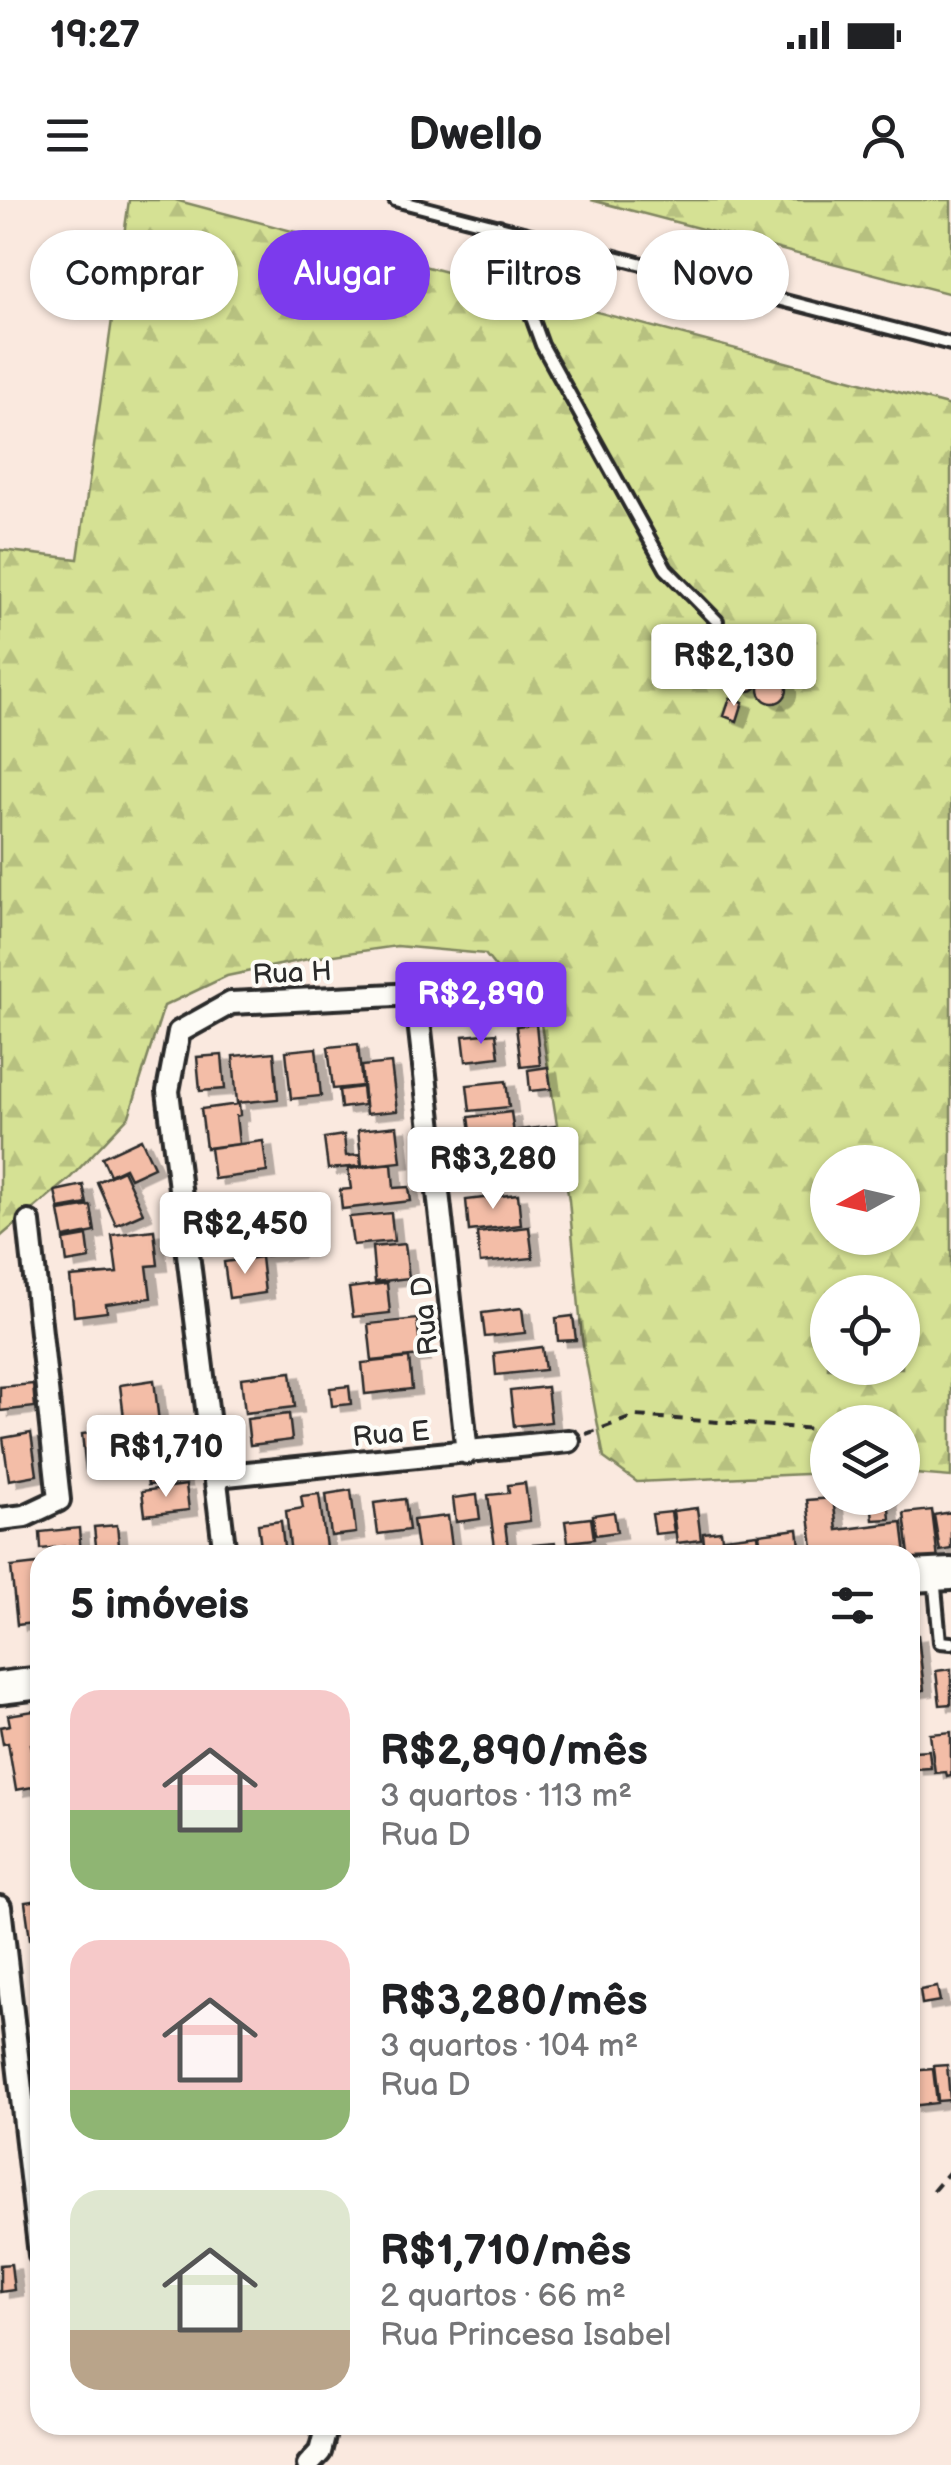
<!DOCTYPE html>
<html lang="pt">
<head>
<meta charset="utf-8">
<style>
	body { margin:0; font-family:"Balsamiq Sans",sans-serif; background:#f6f6f6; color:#202124; height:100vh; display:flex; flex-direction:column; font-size:38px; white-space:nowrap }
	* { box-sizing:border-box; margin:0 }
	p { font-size:32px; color:#757577 }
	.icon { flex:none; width:55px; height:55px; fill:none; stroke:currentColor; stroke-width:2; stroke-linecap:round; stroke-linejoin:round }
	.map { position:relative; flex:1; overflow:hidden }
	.side { position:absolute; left:30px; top:1345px; width:890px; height:890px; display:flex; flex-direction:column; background:#fff; border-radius:30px; box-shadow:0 2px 8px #0004 }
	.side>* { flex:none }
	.banner { position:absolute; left:30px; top:30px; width:892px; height:90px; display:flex; gap:20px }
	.needle { width:65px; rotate:262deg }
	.tools { position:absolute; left:810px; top:945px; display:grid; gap:20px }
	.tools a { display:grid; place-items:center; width:110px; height:110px; border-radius:50%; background:#fff; box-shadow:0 2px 8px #0004; font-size:50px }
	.price { position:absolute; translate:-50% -85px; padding:0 22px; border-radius:10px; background:#fff; color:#222; font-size:32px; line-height:65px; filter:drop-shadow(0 2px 5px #0008) }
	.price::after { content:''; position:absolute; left:50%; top:60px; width:30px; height:22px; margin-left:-15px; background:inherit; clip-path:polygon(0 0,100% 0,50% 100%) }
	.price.on { background:#7c3aed; color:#fff }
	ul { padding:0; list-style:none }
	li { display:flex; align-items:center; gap:30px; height:250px; padding:0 40px }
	li span { display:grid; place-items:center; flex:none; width:280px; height:200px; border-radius:30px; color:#555 }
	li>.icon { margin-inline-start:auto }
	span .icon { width:120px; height:120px; fill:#fffc; stroke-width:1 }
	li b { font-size:42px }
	h2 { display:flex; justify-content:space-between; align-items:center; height:120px; padding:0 40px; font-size:42px }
	.pill { padding:0 35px; border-radius:45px; background:#fff; box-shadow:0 2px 8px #0004; font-size:35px; line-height:90px }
	.pill.on { background:#7c3aed; color:#fff }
	.status { display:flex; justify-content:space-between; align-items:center; height:70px; padding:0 50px; background:#fff; direction:ltr }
	.status svg { height:28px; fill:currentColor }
	header { display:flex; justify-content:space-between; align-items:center; height:130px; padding:0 40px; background:#fff; font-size:45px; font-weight:700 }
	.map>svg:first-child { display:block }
	.forest { fill:url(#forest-firs); stroke:#808660; stroke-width:2.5; fill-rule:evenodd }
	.building { fill:#f3bda7; stroke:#2b2b2b; stroke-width:2.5; filter:url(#shadow) }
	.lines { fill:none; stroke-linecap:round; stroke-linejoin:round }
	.lane-casing { stroke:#2b2b2b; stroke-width:18 }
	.street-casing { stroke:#2b2b2b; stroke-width:28 }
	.secondary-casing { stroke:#2b2b2b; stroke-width:38 }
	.path { stroke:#2b2b2b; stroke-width:4; stroke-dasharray:10 8; stroke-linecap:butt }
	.lane { stroke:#fdfcf7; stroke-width:10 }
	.street { stroke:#fdfcf7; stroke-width:20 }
	.secondary { stroke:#fdfcf7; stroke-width:30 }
	.labels { text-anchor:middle; stroke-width:8; stroke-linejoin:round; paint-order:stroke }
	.street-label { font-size:28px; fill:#2b2b2b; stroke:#fdfcf7 }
</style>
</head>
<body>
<div class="status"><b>19:27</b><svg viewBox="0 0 49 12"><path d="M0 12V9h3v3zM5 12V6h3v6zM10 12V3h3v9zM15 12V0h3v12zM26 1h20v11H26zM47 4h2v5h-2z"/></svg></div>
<header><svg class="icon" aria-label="menu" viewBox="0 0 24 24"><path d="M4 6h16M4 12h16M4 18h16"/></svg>Dwello<svg class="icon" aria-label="person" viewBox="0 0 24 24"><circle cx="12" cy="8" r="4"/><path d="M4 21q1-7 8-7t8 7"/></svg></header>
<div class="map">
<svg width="951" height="2265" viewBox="0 0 951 2265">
	<defs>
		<pattern id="forest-firs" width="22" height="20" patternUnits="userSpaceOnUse" patternTransform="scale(2.5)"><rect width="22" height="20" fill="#d5e194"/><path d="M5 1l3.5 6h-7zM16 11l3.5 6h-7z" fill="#b7c180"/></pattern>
		<filter id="shadow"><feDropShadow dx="9" dy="5.5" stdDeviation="0" flood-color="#0004"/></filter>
	</defs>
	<rect width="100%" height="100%" fill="#fae9df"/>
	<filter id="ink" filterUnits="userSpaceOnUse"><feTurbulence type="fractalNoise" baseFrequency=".01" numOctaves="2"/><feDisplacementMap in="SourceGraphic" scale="20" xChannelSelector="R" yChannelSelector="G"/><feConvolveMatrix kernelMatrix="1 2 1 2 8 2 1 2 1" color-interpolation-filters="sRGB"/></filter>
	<g filter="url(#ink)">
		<path class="forest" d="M129,0H175L951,206V1277L903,1273L902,1222H828L827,1273L637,1282L604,1258L582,1139L569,1000L541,824L485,754L397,746L313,758L227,776L164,806L129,916L70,978L0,1037V350L78,359ZM828,962H902V1038H828ZM828,1092H902V1168H828Z
			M591,0H951V94Z"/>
		<path class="building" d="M737 480a11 11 0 1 1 22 0a11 11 0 1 1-22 0Z
			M759 489a14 14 0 1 1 28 0a14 14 0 1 1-28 0Z
			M730,498L743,502L737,521L724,516Z
			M516,781L519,807L461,814L458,788Z
			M536,824L540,865L521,867L516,826Z
			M496,833L499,857L466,861L463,836Z
			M358,844L362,886L333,889L328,847Z
			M316,848L321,896L291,899L286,851Z
			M274,852L278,899L237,903L233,856Z
			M222,855L225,889L200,891L197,857Z
			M391,863L397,911L366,914L361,866Z
			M548,867L551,889L530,891L528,870Z
			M506,881L509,907L470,911L467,885Z
			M362,887L364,905L341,908L339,890Z
			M239,904L240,915L236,916L239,944L206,948L201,909Z
			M511,912L515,941L473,946L469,917Z
			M397,926L401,962L362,966L358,930Z
			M555,926L557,946L519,951L517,930Z
			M344,935L346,956L360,955L361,966L328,969L324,938Z
			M141,939L154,967L130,978L125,968L110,975L102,957Z
			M263,941L267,972L214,979L210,948Z
			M512,953L515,980L477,984L475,957Z
			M392,964L394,988L409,987L411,1001L342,1009L340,990L351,989L348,969Z
			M123,970L143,1013L116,1025L97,982Z
			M83,985L87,1004L59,1009L55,991Z
			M518,994L521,1025L469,1031L466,1000Z
			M91,1006L95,1032L64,1038L59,1011Z
			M391,1013L394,1041L353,1045L349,1017Z
			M273,1024L275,1034L291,1032L294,1052L247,1058L243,1027Z
			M529,1027L533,1058L480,1063L477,1033Z
			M154,1030L158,1065L147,1066L151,1098L106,1104L107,1112L74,1116L70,1077L117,1073L112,1035Z
			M87,1036L90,1059L67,1063L64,1040Z
			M405,1044L409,1078L375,1082L372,1047Z
			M261,1057L265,1093L229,1098L224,1062Z
			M387,1083L390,1113L353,1117L349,1088Z
			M522,1108L525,1133L485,1137L482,1113Z
			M573,1116L576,1140L558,1141L556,1118Z
			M417,1119L421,1156L372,1161L368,1124Z
			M542,1147L545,1170L496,1175L494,1153Z
			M409,1158L412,1189L365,1194L362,1163Z
			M291,1172L295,1207L245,1213L241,1178Z
			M154,1180L159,1222L125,1226L120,1185Z
			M33,1184L35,1207L0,1211V1187Z
			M349,1186L351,1204L332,1206L330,1188Z
			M547,1187L551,1222L514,1226L510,1191Z
			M289,1214L292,1240L250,1245L247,1219Z
			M118,1229L120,1244L105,1246L108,1267L86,1270L82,1234Z
			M31,1233L37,1275L9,1280L3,1238Z
			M178,1242L183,1281L148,1285L143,1246Z
			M525,1283L530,1321L505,1324L509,1355H496L488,1295L509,1293L508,1285Z
			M186,1285L189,1310L145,1315L142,1291Z
			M351,1290L356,1333L331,1336L326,1294Z
			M319,1294L327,1355H291L286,1311L303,1308L301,1296Z
			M477,1295L480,1319L456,1322L453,1298Z
			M833,1298L837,1330L902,1322L906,1355H814L807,1300Z
			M871,1298H888L890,1319L873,1320Z
			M405,1299L409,1330L378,1334L374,1303Z
			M697,1308L701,1340L677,1343L673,1311Z
			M932,1310L938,1360L910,1363L904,1313Z
			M614,1312L617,1332L595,1335L593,1315Z
			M671,1312L674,1332L655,1334L652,1314Z
			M951,1312V1349L940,1351L934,1315Z
			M448,1316L453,1355H418L413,1320Z
			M591,1318L594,1339L568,1342L565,1321Z
			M281,1321L285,1355H262L258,1324Z
			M117,1325L120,1355H97L94,1327Z
			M79,1328L81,1355H72L71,1346L41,1349L40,1332Z
			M798,1329L801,1355H762L759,1334Z
			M721,1331L724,1355H705L703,1333Z
			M758,1334L760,1355H726L724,1338Z
			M555,1343L557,1355H534L533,1345Z
			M38,1364L40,1422L17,1425L11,1367Z
			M918,1435L924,1490L910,1492V1436Z
			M951,1469V1504L940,1505L936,1471Z
			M40,1510V1542L31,1544L38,1586L16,1590L8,1543L3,1544L0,1527L10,1525L8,1515Z
			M951,1532V1575L947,1576L946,1572L935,1573L930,1534Z
			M929,1550L931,1568L914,1569L913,1551Z
			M40,1700V1737L30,1739L25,1702Z
			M937,1787L940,1801L922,1804L920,1790Z
			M947,1865L950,1900L938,1901L934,1866Z
			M933,1869L937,1903L910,1906V1871Z
			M11,2064L14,2090L0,2092V2065Z"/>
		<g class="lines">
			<g class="lane-casing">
				<path id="lane" d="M395,0L951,144
					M499,26L542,145L666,369L717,421
					M934,1376L940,1442L951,1443"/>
			</g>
			<g class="street-casing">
				<path id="street" d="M217,1276L569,1241
					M0,1319L25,1316L59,1300L29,1022
					M225,1355L168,891L179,832L231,803L416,794L467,1253
					M0,1707L40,2055
					M308,2265L320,2252L327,2225"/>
			</g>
			<g class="secondary-casing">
				<path id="secondary" d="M910,1376L951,1374
					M0,1488L40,1483"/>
			</g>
			<path class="path" d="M586,1234L635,1216L828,1230
				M933,1991L951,1970"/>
			<use href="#lane" class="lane"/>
			<use href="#street" class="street"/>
			<use href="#secondary" class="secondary"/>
		</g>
	</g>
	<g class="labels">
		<g class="street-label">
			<text transform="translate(292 772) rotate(-3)" y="10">Rua H</text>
			<text transform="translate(424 1116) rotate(-96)" y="10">Rua D</text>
			<text transform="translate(391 1233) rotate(-5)" y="10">Rua E</text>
		</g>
	</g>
</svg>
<div class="tools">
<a><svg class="needle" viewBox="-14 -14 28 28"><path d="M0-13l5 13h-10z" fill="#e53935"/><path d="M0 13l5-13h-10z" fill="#757577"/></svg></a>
<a><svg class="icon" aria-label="locate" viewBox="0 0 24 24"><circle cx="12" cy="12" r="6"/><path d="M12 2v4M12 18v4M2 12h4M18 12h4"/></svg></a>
<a><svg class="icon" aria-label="layers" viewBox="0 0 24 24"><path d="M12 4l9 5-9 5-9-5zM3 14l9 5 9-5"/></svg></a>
</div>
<b class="price" style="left:734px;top:509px">R$2,130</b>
<b class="price on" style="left:481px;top:847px">R$2,890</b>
<b class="price" style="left:493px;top:1012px">R$3,280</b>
<b class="price" style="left:245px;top:1077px">R$2,450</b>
<b class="price" style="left:166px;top:1300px">R$1,710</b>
<div class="banner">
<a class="pill">Comprar</a>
<a class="pill on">Alugar</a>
<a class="pill">Filtros</a>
<a class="pill">Novo</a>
</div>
<section class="side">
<h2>5 imóveis<svg class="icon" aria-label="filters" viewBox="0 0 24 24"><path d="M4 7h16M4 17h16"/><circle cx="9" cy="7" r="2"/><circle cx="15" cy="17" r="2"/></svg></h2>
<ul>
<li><span style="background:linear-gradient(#f6c9c9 60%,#8fb573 0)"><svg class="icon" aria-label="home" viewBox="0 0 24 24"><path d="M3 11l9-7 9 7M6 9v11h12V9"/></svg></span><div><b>R$2,890/mês</b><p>3 quartos · 113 m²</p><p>Rua D</p></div></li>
<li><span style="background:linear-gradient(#f6c9c9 75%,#8fb573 0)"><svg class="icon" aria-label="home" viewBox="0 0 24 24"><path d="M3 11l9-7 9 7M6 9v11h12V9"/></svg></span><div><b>R$3,280/mês</b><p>3 quartos · 104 m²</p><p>Rua D</p></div></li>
<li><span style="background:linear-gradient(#dfe7d0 70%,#b9a48a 0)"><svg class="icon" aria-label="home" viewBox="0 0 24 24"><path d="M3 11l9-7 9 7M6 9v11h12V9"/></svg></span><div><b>R$1,710/mês</b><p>2 quartos · 66 m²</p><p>Rua Princesa Isabel</p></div></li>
</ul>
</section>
</div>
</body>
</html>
